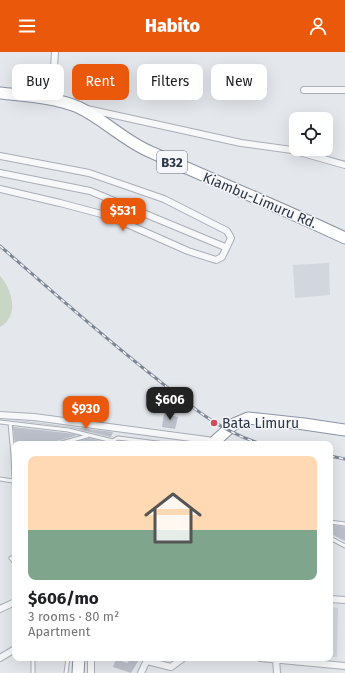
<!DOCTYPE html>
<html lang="en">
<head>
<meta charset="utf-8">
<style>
	body { margin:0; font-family:"Fira Sans",sans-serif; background:#f2f2f2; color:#202124; height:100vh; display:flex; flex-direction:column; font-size:15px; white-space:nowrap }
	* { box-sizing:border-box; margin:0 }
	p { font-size:13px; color:#757577 }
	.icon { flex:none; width:22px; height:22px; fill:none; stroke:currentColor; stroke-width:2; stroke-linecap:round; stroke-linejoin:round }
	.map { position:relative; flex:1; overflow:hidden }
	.panel { position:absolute; left:12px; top:389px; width:321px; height:220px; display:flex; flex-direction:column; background:#fff; border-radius:8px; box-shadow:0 4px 16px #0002 }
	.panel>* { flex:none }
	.top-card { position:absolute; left:12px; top:12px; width:321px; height:36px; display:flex; gap:8px }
	.controls { position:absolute; left:289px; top:60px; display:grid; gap:8px }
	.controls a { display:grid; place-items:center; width:44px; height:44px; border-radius:8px; background:#fff; box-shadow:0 4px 16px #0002; font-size:20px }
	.price { position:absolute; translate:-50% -34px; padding:0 9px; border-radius:8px; background:#ea580c; color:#fff; font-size:13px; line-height:26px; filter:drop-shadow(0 1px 2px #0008) }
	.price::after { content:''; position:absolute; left:50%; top:24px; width:12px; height:9px; margin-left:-6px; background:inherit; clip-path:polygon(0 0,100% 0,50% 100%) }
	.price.selected { background:#222; color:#fff }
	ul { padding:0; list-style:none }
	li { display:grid; align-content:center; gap:8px; height:212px; padding:0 16px }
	li span { display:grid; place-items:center; height:124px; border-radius:8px; color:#555 }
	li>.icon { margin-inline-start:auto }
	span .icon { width:72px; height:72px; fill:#fffc; stroke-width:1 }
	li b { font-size:17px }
	.chip { padding:0 14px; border-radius:8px; background:#fff; box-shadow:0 4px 16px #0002; font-size:14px; line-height:36px }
	.chip.selected { background:#ea580c; color:#fff }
	header { display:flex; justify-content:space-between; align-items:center; height:52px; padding:0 16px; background:#ea580c; color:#fff; font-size:18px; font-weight:800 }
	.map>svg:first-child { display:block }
	.built { fill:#d2d6de }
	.green { fill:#c9d6c5 }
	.building { fill:#bbc0ca }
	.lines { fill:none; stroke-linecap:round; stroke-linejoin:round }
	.lane-casing { stroke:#a9aeb7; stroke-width:5 }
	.street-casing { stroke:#a9aeb7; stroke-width:8 }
	.highway-casing { stroke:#8b94a3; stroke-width:13 }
	.lane { stroke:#f7f8fa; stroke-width:3 }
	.street { stroke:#f7f8fa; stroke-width:6 }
	.highway { stroke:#fff; stroke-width:11 }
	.rail-casing { stroke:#7d8696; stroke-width:3 }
	.rail { stroke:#f4f6f9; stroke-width:1.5; stroke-dasharray:4.5; stroke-linecap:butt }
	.poi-dot { fill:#d1495b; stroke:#f4f6f9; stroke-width:1.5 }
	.labels { text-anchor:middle; stroke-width:3; stroke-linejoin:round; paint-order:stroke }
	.shield { fill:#f4f6f9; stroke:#676e7b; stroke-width:1 }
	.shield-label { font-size:13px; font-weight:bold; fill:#2b3445 }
	.street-label { font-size:14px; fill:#2b3445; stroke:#f4f6f9 }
	.poi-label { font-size:14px; fill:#2b3445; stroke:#f4f6f9; text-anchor:start }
</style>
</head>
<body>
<header><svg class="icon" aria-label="menu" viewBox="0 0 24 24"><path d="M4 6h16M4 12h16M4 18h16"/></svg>Habito<svg class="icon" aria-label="person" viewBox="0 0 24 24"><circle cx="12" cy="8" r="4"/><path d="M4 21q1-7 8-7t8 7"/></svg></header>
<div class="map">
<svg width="345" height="621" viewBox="0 0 345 621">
	<rect width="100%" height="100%" fill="#e4e7ec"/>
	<path class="built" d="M329,211L330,243L295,246L293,213Z
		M330,555L338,556L337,605H330Z"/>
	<path class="green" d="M0,224C12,237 20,264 0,275Z"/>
	<path class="building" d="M164,361L178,365L175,377L162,375Z
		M11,368L24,369L113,380L111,385L68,375Z
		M13,375L67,381L78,383L57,389L55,392H15Z
		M89,386L105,390L104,392H69Z
		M333,473L345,475V489L331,482Z
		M132,606H140L131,621L113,615L116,607L127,611Z"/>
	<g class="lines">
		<g class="lane-casing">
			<path id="lane" d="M0,370L68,378L113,389
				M10,371L13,403
				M58,392L87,384
				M107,392L118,386L165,392
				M15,403H13L15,450
				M0,427L13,429
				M330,470L345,472
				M330,486L345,494
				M11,506L15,511
				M33,606V621
				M66,621L68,606"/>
		</g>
		<g class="street-casing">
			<path id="street" d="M304,38H345
				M49,48L53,30L55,0
				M87,57L241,91L292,98L345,113
				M0,104L89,121L164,147L227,179L231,186L222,205L216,208L188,199L109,164L60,151L0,137
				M0,121L90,139L225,195
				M0,363L34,365L214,389
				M330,547L345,548
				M0,557L15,550
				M0,606L15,597
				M260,606L345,614
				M276,607L277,621
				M147,609L171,615L183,606
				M91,621V606
				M141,621L148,606"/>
		</g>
		<g class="highway-casing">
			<path id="highway" d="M0,41C26,44 53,45 78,55C104,67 125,90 153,101C217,130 282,156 345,186
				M212,392L234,372L248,366L304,372L345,378
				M78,621L79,606"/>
		</g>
		<use href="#lane" class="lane"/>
		<use href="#street" class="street"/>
		<use href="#highway" class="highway"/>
		<g class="rail-casing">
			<path id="rail" d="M0,194C52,239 103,285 157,327C189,353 221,380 262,392
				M330,404L345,407"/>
		</g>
		<use href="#rail" class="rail"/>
	</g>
	<circle class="poi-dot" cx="214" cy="371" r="4"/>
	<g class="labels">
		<rect class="shield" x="157" y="99" width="30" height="22" rx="3"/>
		<g class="shield-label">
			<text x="172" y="115">B32</text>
		</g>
		<g class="street-label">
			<text transform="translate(260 148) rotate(23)" y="5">Kiambu-Limuru Rd.</text>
		</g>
		<g class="poi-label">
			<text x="222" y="376">Bata Limuru</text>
		</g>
	</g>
</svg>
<div class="controls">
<a><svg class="icon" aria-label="locate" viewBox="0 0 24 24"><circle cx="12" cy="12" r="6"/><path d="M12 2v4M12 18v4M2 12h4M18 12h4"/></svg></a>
</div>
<b class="price" style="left:123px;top:180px">$531</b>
<b class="price selected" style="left:170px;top:369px">$606</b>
<b class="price" style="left:86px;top:378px">$930</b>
<div class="top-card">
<a class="chip">Buy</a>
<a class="chip selected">Rent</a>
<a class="chip">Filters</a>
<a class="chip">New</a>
</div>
<section class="panel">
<ul>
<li><span style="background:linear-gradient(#ffd9b3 60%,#7fa58c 0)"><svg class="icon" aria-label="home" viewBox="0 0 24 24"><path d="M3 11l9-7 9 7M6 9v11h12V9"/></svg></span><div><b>$606/mo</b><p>3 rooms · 80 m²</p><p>Apartment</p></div></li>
</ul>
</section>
</div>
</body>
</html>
